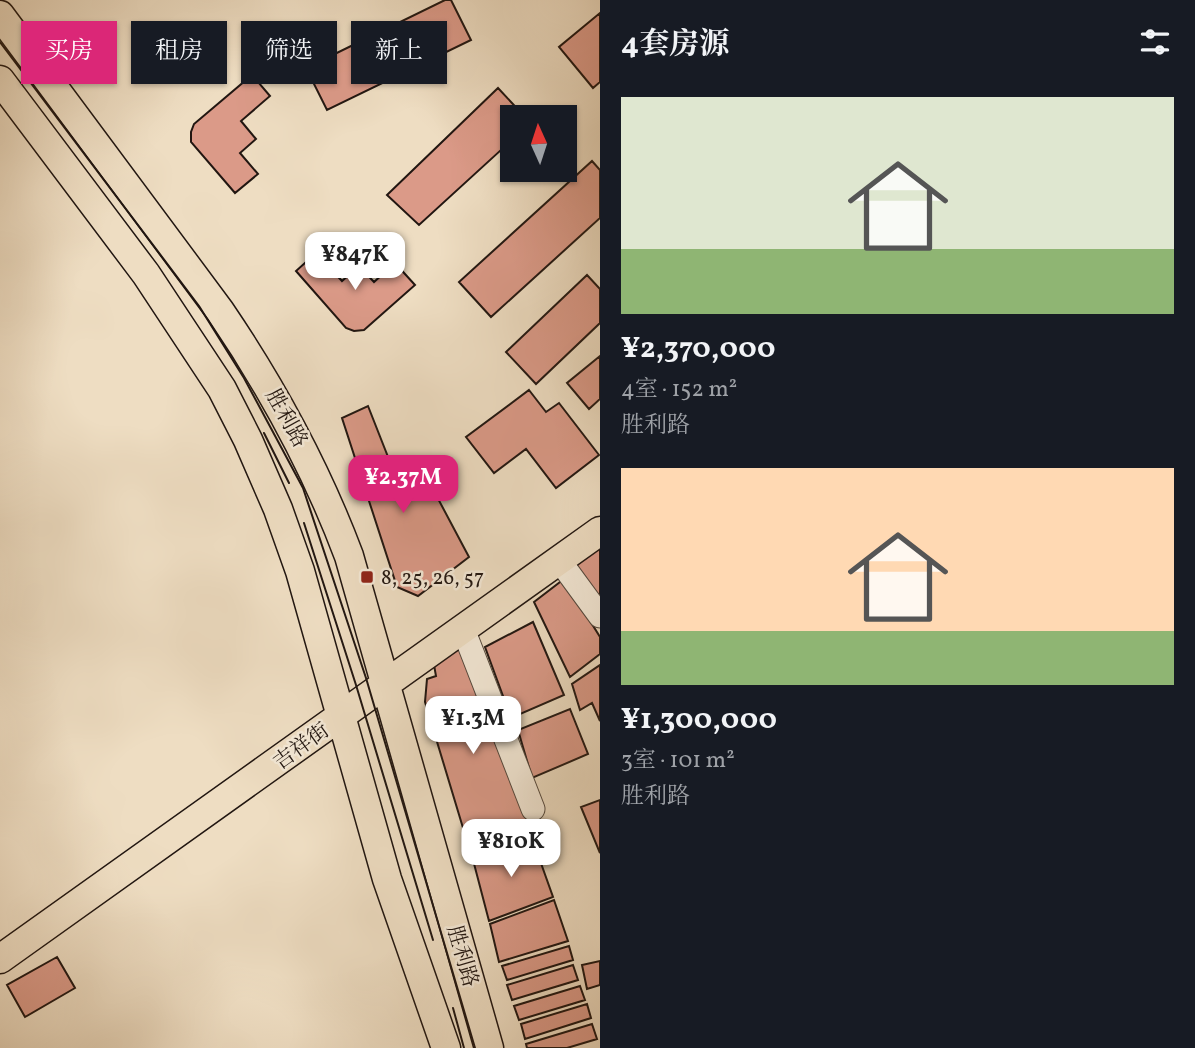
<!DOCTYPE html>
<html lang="zh">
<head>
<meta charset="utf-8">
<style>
	body { margin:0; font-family:Vollkorn,"Noto Serif SC",serif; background:#242831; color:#f1f3f6; height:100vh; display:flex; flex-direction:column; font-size:26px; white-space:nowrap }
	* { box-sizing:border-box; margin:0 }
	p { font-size:23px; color:#9ea1a6 }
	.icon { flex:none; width:38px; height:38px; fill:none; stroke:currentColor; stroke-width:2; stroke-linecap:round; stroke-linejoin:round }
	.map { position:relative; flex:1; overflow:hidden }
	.drawer { display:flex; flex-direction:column; background:#171b24; width:595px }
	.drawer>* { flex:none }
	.guide { position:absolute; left:21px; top:21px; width:472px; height:63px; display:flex; gap:14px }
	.needle { width:46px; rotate:357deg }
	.buttons { position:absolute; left:500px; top:105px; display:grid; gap:14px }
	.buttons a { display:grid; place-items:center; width:77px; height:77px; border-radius:0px; background:#171b24; box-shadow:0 2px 5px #0004; font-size:35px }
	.price { position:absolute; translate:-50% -60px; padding:0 16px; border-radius:14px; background:#fff; color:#222; font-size:23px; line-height:46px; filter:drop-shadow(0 2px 4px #0008) }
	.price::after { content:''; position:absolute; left:50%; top:42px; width:21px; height:16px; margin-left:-10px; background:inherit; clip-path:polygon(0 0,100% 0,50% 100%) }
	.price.on { background:#db2777; color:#fff }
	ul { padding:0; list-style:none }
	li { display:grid; align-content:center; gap:14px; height:371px; padding:0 21px }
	li span { display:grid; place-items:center; height:217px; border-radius:0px; color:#555 }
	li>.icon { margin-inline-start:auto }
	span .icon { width:126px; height:126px; fill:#fffc; stroke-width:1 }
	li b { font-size:30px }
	h2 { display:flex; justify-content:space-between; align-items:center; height:84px; padding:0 21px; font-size:30px }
	.chip { padding:0 24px; border-radius:0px; background:#171b24; box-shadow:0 2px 5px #0004; font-size:24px; line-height:63px }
	.chip.on { background:#db2777; color:#fff }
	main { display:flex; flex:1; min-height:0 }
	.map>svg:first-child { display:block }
	.building { fill:#db9a88; stroke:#211611; stroke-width:2 }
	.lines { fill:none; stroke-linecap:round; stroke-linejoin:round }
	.minor-casing { stroke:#54483d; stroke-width:25 }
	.major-casing { stroke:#211611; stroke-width:31 }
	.minor { stroke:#f4e9d7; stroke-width:23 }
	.major { stroke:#eeddc2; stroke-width:28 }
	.tram { stroke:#211611; stroke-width:2 }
	.poi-dot { fill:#8f2418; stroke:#f4e9d7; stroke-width:2.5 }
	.labels { text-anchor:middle; stroke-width:5; stroke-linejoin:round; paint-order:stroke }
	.street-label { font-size:21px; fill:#211611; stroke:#f4e9d7 }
	.poi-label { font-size:21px; fill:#211611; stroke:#f4e9d7; text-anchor:start }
</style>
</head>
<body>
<main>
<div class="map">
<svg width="600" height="1048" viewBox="0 0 600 1048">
	<rect width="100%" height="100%" fill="#eeddc2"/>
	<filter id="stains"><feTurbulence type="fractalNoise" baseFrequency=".00286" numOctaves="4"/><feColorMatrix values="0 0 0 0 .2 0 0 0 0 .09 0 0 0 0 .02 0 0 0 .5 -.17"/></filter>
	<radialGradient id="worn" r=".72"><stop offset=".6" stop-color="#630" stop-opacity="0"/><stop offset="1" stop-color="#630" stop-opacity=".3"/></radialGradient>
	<path class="building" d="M445,0H451L471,40L327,110L306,68Z
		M600,13V82L593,88L559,47Z
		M252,75L270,96L241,121L256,139L240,153L258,174L235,193L191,142V132L194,124Z
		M498,88L525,117H513V139L419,225L387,195Z
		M592,161L600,170V218L491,317L459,282Z
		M316,253L342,281L359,266L374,282L395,263L415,285L364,330L354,331L346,328L296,271Z
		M587,275L600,289V323L536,384L506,352Z
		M600,356V399L589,409L567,383Z
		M529,390L546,412L559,403L599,455L556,488L526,449L494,473L466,437Z
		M368,406L405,500L435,493L469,557L418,596L397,587L342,418Z
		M600,547V597L573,564Z
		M564,579L600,637V654L570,677L534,602Z
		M533,622L564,695L511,718L485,647Z
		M463,646L532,833L470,851L425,702L427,679L436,676L434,665Z
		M600,665V721L592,703L580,710L572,684Z
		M570,709L588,754L532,778L518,730Z
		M600,800V853L581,807Z
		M532,838L553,897L489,921L472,856Z
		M554,900L568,941L499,962L490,924Z
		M569,946L573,960L507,980L502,966Z
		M57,957L75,988L25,1017L7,985Z
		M600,961V985L587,989L582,965Z
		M573,965L578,980L512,1000L507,985Z
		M580,986L585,1000L519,1020L514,1006Z
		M587,1004L591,1018L525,1039L521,1024Z
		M592,1024L597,1039L567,1048H527L526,1044Z"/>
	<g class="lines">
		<g class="minor-casing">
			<path id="minor" d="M559,560L600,616
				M463,629L533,809"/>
		</g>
		<g class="major-casing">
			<path id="major" d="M0,15L220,311C273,389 316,468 349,556L489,1048
				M0,80L146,274L222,389L248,440L278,509L300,571L387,879L446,1048
				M0,959L600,531"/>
		</g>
		<use href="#minor" class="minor"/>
		<use href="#major" class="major"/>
		<path class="tram" d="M0,42L199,306L244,378L303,488L366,678L475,1048
			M264,433L289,483
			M304,523L356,685L433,940
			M453,1008L464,1048"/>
	</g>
	<rect class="poi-dot" x="360" y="570" width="14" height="14" rx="3.5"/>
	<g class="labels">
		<g class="street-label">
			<text transform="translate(287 418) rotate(61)" y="7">胜利路</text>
			<text transform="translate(301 746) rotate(-36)" y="7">吉祥街</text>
			<text transform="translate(463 956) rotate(74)" y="7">胜利路</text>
		</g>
		<g class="poi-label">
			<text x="381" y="584">8, 25, 26, 57</text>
		</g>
	</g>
	<rect width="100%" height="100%" filter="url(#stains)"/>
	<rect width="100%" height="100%" fill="url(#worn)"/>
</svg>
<div class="buttons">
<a><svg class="needle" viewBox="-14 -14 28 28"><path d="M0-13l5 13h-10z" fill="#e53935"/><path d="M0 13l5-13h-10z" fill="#9ea1a6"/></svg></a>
</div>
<b class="price" style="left:355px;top:292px">¥847K</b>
<b class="price on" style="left:403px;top:515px">¥2.37M</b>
<b class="price" style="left:473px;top:756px">¥1.3M</b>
<b class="price" style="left:511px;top:879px">¥810K</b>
<div class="guide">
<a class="chip on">买房</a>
<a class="chip">租房</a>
<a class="chip">筛选</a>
<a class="chip">新上</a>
</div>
</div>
<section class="drawer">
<h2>4套房源<svg class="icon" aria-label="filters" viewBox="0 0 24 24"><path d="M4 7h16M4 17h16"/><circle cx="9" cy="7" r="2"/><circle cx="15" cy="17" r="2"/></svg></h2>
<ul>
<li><span style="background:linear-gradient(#dfe7d0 70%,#8fb573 0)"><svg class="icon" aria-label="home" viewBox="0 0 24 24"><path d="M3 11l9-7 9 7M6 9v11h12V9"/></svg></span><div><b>¥2,370,000</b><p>4室 · 152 m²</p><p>胜利路</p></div></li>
<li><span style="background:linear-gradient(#ffd9b3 75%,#8fb573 0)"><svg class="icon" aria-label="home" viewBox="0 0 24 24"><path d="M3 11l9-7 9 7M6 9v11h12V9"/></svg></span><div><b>¥1,300,000</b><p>3室 · 101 m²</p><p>胜利路</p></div></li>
</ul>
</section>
</main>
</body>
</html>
